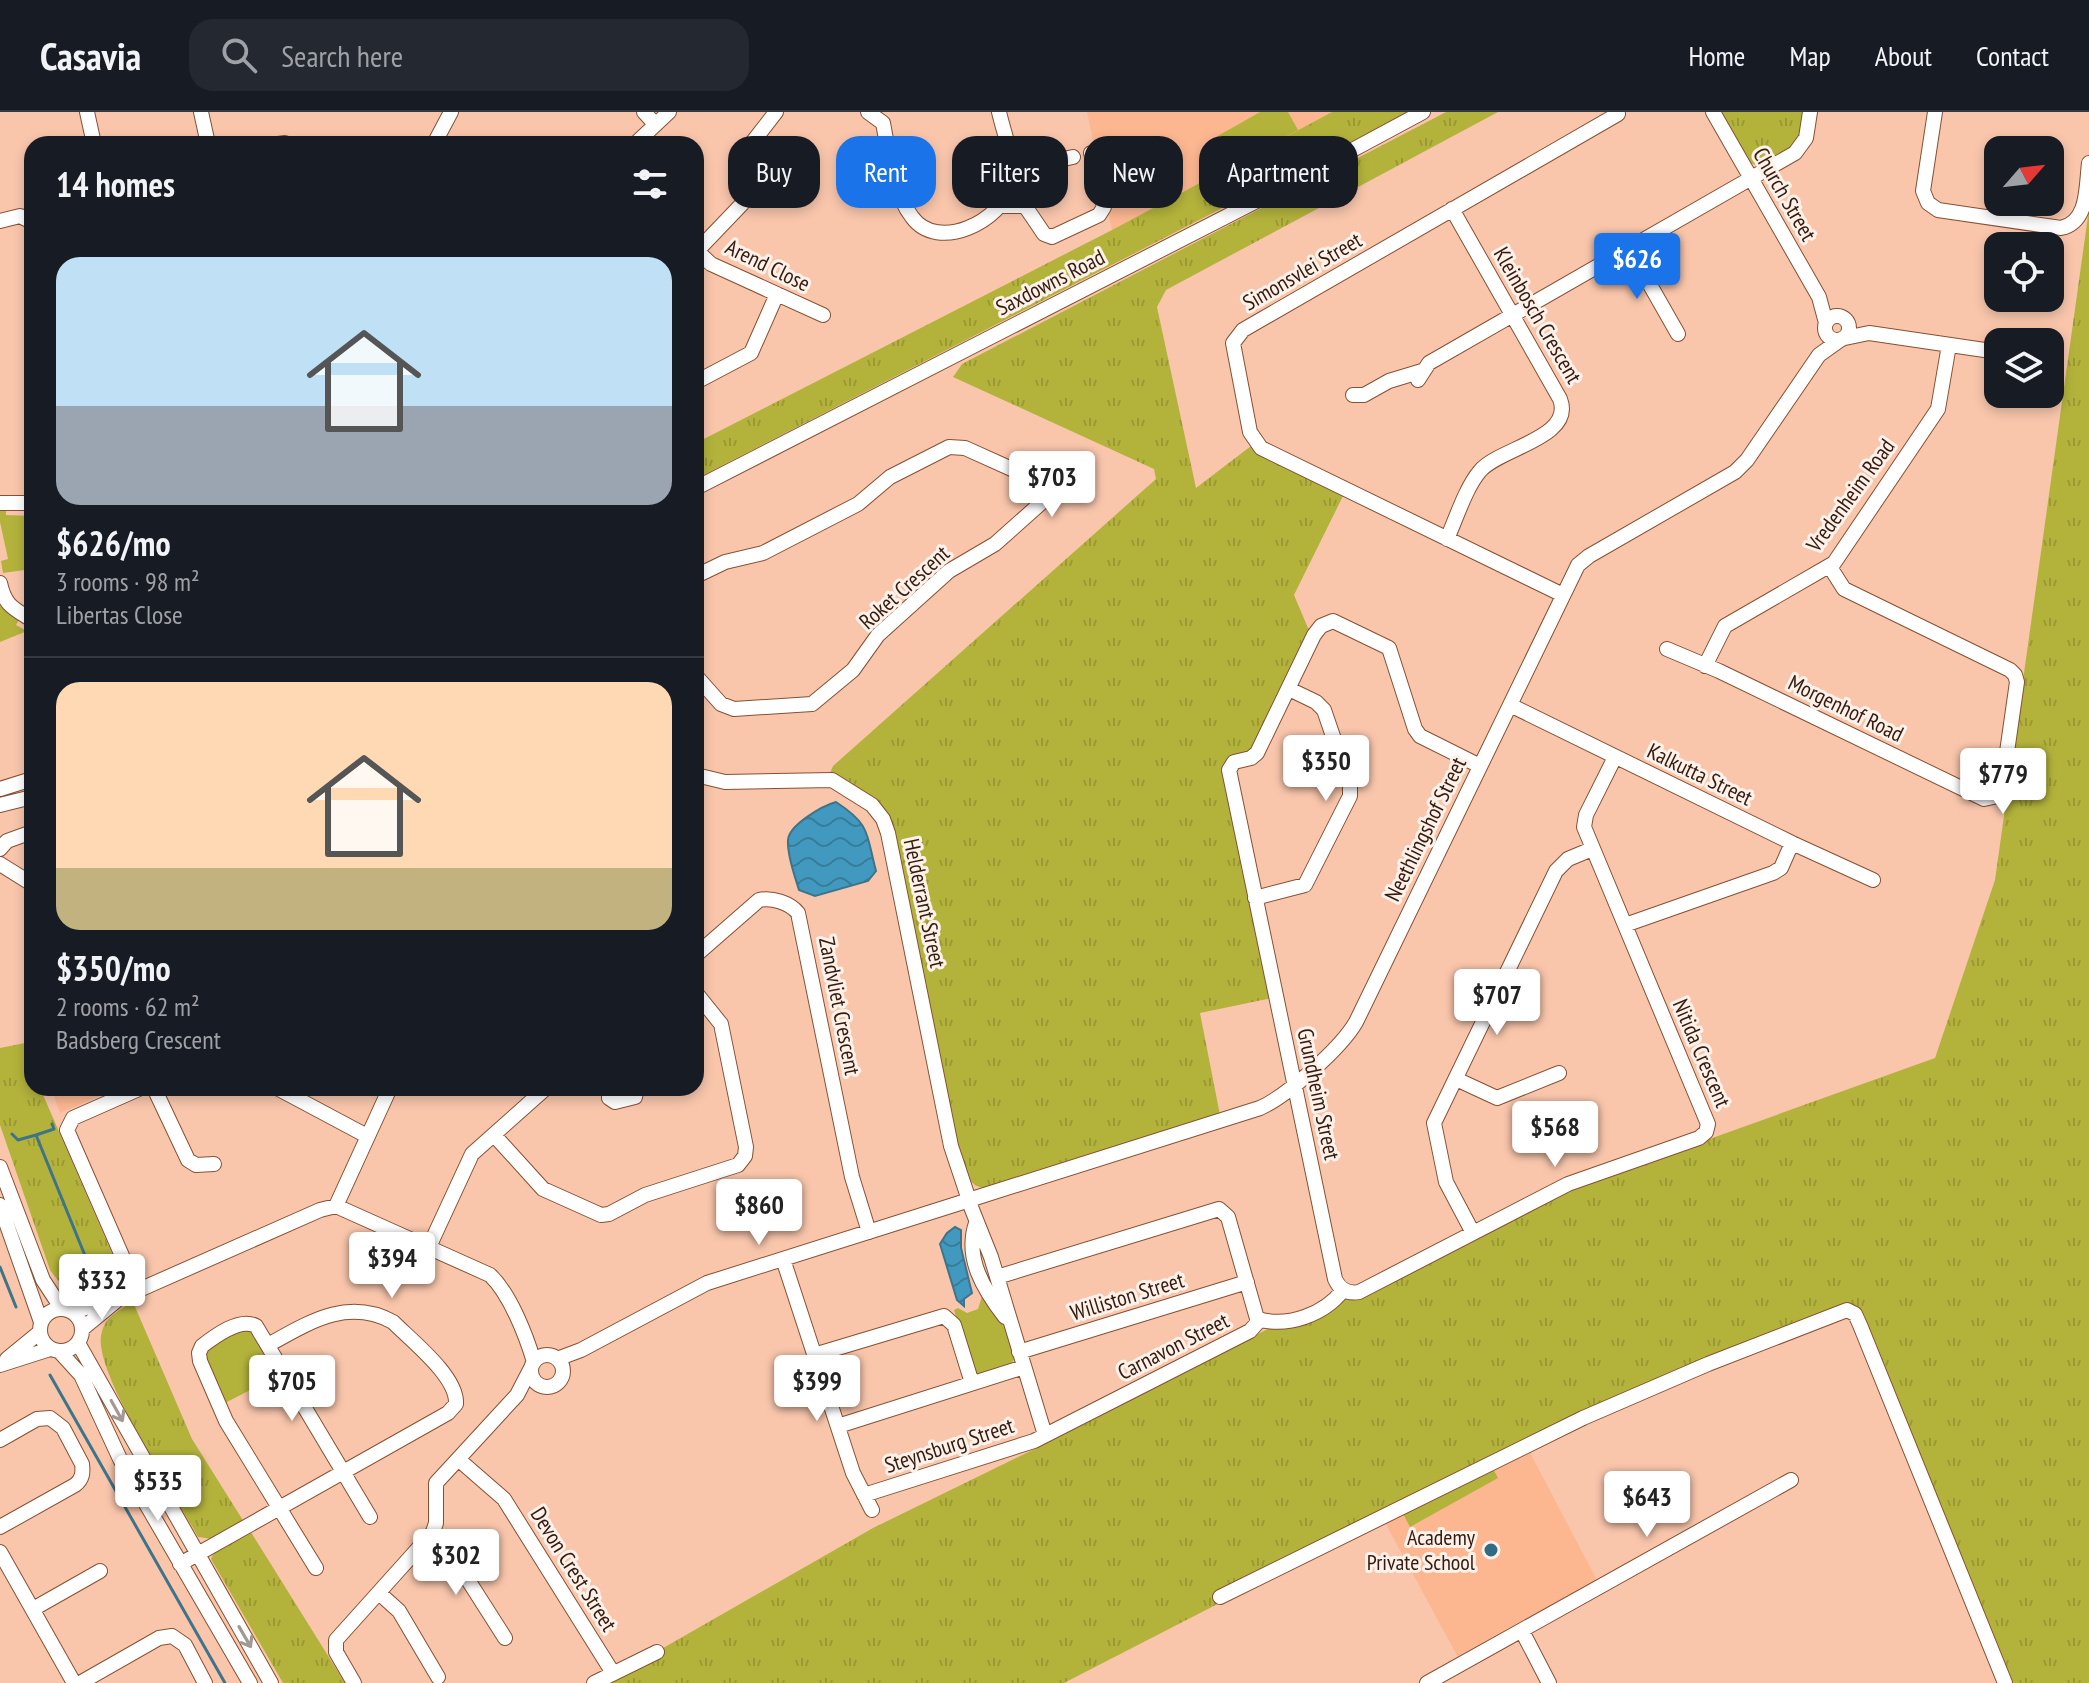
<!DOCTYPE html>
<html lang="en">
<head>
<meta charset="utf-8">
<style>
	body { margin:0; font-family:"PT Sans Narrow",sans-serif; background:#242831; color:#f1f3f6; height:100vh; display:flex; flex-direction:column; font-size:30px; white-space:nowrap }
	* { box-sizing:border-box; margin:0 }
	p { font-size:26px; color:#9ea1a6 }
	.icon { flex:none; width:44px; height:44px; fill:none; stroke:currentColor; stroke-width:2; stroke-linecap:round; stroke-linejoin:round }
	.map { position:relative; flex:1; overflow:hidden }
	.details { position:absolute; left:24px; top:24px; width:680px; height:960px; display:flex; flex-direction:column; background:#171b24; border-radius:24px; box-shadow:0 4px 12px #0003 }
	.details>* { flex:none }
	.banner { position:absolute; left:728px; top:24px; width:760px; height:72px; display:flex; gap:16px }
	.needle { width:52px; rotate:62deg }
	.tools { position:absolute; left:1984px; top:24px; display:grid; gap:16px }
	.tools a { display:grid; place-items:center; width:80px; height:80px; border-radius:16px; background:#171b24; box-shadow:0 4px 12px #0003; font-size:40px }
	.price { position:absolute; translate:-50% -68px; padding:0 18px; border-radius:8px; background:#fff; color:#222; font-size:26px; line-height:52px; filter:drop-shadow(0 2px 4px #0008) }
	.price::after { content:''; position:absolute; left:50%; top:48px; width:24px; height:18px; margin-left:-12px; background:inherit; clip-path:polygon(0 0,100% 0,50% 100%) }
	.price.active { background:#1a73e8; color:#fff }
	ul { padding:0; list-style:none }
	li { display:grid; align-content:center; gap:16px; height:424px; padding:0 32px }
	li+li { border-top:2px solid #363941 }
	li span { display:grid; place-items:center; height:248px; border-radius:24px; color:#555 }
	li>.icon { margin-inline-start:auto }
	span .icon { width:144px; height:144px; fill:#fffc; stroke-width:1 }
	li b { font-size:34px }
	h2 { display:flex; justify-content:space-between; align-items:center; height:96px; padding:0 32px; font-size:34px }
	.chip { padding:0 28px; border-radius:24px; background:#171b24; box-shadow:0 4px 12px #0003; font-size:28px; line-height:72px }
	.chip.active { background:#1a73e8; color:#fff }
	header { display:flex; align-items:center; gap:48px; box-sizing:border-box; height:112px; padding:0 40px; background:#171b24; border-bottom:2px solid #363941 }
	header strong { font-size:38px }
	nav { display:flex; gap:44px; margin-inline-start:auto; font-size:28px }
	.search { width:560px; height:72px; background:#242831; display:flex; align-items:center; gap:20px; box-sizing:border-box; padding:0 28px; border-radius:24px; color:#9ea1a6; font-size:30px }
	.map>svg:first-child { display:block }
	.built { fill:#fcb791 }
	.grass { fill:url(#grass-tufts) }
	.green { fill:#b3b33c }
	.water { fill:url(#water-waves); stroke:#3e748a; stroke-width:2 }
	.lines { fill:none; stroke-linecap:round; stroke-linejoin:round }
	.stream { stroke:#3e748a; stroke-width:3 }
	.minor-casing { stroke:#865032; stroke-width:16 }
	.minor { stroke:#fff; stroke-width:14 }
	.oneway { stroke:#a39993 }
	.poi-dot { fill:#316b84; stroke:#fef1ea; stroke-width:3 }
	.labels { text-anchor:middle; stroke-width:6; stroke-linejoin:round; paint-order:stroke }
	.street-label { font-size:22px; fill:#331c0f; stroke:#fef1ea }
	.poi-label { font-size:22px; fill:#331c0f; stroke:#fef1ea; text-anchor:end }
</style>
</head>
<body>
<header>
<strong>Casavia</strong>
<div class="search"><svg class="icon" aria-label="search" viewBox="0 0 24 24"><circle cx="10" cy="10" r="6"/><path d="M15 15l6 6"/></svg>Search here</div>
<nav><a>Home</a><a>Map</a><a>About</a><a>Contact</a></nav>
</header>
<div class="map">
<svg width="2089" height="1571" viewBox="0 0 2089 1571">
	<defs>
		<pattern id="grass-tufts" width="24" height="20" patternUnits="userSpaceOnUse" patternTransform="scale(2)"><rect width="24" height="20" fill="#b3b33c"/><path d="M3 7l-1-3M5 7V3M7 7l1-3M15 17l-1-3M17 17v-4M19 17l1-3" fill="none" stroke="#9a9934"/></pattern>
		<pattern id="water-waves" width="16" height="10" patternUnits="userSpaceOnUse" patternTransform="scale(2)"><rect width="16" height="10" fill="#4299bf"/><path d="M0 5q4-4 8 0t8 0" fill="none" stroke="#387c9a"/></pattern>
	</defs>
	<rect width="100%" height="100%" fill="#f9c6ac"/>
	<path class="built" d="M1087,0H1332L1112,118Z
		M40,976H117L60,1001L52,979L43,983Z
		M1527,1335L1598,1470L1460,1549L1383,1407Z"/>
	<path class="grass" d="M1332,0H1409L696,367V331L1112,118Z
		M1446,0H1498L1166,178L1157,195L1196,376L1251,334L1344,382L1294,483L1308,516L1312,518L1254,637L1232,646L1272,886L1200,901L1220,1003L986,1076C966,1076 964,1053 958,1037L880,692L850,670L830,661L833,654L1156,367L1154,357L953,265L962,252Z
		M1720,0H1805C1799,37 1795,34 1764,53H1755L1749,50Z
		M2089,97V1571H2003L1849,1201L1623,1290L1383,1407L1064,1571H602L873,1416L1065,1322L1339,1180L1343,1182L1570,1077L1935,946L1995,768Z
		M25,931L32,958V976H40L125,1171C96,1186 69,1187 50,1158L0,1013V936Z
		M133,1190L192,1327L244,1410L213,1427L198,1425C177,1386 95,1263 101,1224C104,1205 118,1199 133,1190Z
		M249,1417L345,1571H283L211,1447L214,1440Z"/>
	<path class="green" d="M1260,0H1288L1298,18L1246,46L1239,35L1218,46L1209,29Z
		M6,396V403L32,404V457L3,461L1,449L8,447L0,410V397Z
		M0,493L20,506L16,513L25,518L30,512L32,517L0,530Z
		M983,1181L1007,1216L1016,1245L1008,1256L978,1264L973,1260L954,1198L958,1196L967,1201L978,1197Z
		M242,1215H249L281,1262L223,1292L203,1246L205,1237Z
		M1491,1353L1498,1366L1410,1415L1401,1398Z"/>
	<path class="water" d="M836,690C871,713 866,721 876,759L868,769L815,784L799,778C795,764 787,744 788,728C789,713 822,694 836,690Z
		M955,1115L961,1118V1136L972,1181L964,1187V1194L957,1188L940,1132L947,1121Z"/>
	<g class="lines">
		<path class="stream" d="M12,1022L18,1028L36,1023L86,1146L90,1155L106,1163
			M36,1023L54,1017L52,1012
			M0,1155L16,1195
			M50,1263L225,1571"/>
		<g class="minor-casing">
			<path id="minor" d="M87,0L94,32
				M201,0L208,32
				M644,0L655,12
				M868,0L883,11C889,42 893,80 912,105C938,141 1002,109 1011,73C1016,51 1004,22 999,0
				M1713,0L1819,185L1826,211
				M1935,0L1923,79L1928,91L1938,98L2061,116C2089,110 2086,74 2089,51
				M278,32L285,31
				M434,32L451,0
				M635,32L669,0
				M1012,58L1073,45
				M1000,94H1025L1044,122L1052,125L1099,103L1104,95L1091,41
				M0,109L20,104L32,110
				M1629,136L1678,222
				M697,139L711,152L823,203
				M696,140L742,92L748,74V36L776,0
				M1825 216a12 12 0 1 1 24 0a12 12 0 1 1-24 0Z
				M1845,226L1869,221L1998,240
				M2050,248H2055
				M1418,268L1429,251L1795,41L1806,26L1810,0
				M696,270L751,241L777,182
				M1353,283H1364L1389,269L1422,259
				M696,376L1278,78L1423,0
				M0,391H32
				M1447,427C1456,407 1466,375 1480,359C1499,336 1575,326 1560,287L1452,97
				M696,464L725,450L763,441L858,392L890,365L949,335L965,336L1036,368L1044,379L1041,391L995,432L949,459L878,523L853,558L812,592L734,597L721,592L696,564
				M0,471C5,494 13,496 32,508
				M1563,483L1261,336L1250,320L1233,231L1243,218L1618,2
				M1667,537L1719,559L1984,687L1998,684L2002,675L2017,570L2015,563L2010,558L1844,477L1830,455
				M1705,554L1725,514L1834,451L1938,297L1949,233
				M1510,593L1792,731L1873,768
				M1480,654L1420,624L1415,617L1389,536L1333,509L1321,514L1314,523L1257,641L1251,646L1234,650L1229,658L1335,1167C1340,1178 1348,1182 1359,1180L1568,1072L1699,1026L1706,1020L1708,1012L1584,715L1586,703L1615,645
				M696,663L725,670L832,668L872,693L883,707L888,721L951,1034L967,1082
				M0,677L32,667
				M0,693L32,685
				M0,737L7,729L32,720
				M0,752L32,772
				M1255,786L1305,773L1350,684V674L1324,598L1316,590L1289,577
				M1625,813L1773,761L1781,756L1792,731
				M696,843L759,788C772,785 790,791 798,801L852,1065L869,1120
				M1456,967L1497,986L1559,961
				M154,976L188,1048L196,1053L214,1052
				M277,976L367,1024
				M609,976V986L615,990L635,985L637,976
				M494,1023L543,1077L601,1103L609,1102L645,1083L738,1053L745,1044L746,1035L721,912L696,881
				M0,1055L43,1168L62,1197
				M975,1086L1260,996C1287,984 1341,936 1356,910L1578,453L1589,444L1735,360L1747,348L1819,243L1840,228
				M0,1093L41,1210
				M336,1094L390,976
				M971,1095L991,1145L1045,1323
				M976,1111C964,1146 984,1178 1005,1205
				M1473,1121L1446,1070L1434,1011L1556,759L1568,747L1592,737
				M429,1135L472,1042L546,976
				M783,1147L853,1361L872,1398
				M137,1178L67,1018L73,1006L141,976
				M40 1218a21 21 0 1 1 42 0a21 21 0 1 1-42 0Z
				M72,1200L123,1185L320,1098L336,1094L490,1163C510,1182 526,1223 534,1250
				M1258,1207C1288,1216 1325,1202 1343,1178
				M82,1217L116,1189
				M78,1231L271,1571
				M60,1240L81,1263L120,1347L250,1571
				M1019,1240L1247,1170
				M814,1243L944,1204L954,1213L972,1271
				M531 1259a16 16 0 1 1 32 0a16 16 0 1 1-32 0Z
				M7,1247L40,1220
				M557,1247L581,1238L707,1171L963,1090
				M0,1253L50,1237
				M838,1314L1024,1255
				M0,1328L37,1307L50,1306L63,1316L82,1352C83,1360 83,1367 75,1373L0,1415
				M458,1347L504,1387L613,1561
				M864,1383L1034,1329L1250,1219L1258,1210L1228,1105L1219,1097L997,1165
				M430,1424L454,1446L505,1526
				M0,1440L74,1571
				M180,1452L448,1301L456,1292C458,1265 412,1229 393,1210C347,1185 308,1211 268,1233
				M316,1456L226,1309L200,1249L199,1241L202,1234C215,1224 240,1205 256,1214L370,1405
				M379,1481L399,1499L438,1565
				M1220,1485L1583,1306L1708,1252L1847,1198L1855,1202L1860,1213L2005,1571
				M33,1497L100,1459
				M1522,1519L1549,1571
				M80,1571L159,1526L172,1524L185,1533L205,1571
				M354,1571L336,1540V1528L433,1420L436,1411V1371L517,1283L531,1256
				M594,1571L657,1540
				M1427,1571L1791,1368"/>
		</g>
		<use href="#minor" class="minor"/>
	</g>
	<defs><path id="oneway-shaft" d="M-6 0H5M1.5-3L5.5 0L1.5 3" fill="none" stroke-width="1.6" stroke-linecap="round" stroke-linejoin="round" transform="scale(2)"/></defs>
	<g class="oneway">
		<use href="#oneway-shaft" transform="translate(117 1299) rotate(61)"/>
		<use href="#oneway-shaft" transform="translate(245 1525) rotate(60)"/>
	</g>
	<circle class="poi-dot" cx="1491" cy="1438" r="8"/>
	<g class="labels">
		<g class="street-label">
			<text transform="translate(1785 82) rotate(60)" y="8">Church Street</text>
			<text transform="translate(768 153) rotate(26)" y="8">Arend Close</text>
			<text transform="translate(1302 159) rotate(-30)" y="8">Simonsvlei Street</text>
			<text transform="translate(1050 170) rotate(-27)" y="8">Saxdowns Road</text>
			<text transform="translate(1538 203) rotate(60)" y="8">Kleinbosch Crescent</text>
			<text transform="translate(1850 383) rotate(-54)" y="8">Vredenheim Road</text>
			<text transform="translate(904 475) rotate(-42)" y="8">Roket Crescent</text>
			<text transform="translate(1846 596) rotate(26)" y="8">Morgenhof Road</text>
			<text transform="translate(1700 662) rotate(26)" y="8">Kalkutta Street</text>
			<text transform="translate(1425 717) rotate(-64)" y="8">Neethlingshof Street</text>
			<text transform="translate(925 791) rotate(78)" y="8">Helderrant Street</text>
			<text transform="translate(840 894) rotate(79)" y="8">Zandvliet Crescent</text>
			<text transform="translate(1702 941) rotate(67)" y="8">Nitida Crescent</text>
			<text transform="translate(1319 982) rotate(78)" y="8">Grundheim Street</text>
			<text transform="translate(1127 1184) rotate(-17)" y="8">Williston Street</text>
			<text transform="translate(1173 1234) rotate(-27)" y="8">Carnavon Street</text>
			<text transform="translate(949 1333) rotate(-18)" y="8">Steynsburg Street</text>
			<text transform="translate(574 1457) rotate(58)" y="8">Devon Crest Street</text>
		</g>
		<g class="poi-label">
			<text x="1475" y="1433">Academy<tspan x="1475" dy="25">Private School</tspan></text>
		</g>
	</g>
</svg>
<div class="tools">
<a><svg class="needle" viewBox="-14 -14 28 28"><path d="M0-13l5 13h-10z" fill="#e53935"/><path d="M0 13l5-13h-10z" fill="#9ea1a6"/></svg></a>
<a><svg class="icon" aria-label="locate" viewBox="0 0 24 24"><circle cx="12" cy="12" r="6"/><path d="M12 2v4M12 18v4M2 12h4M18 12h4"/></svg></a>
<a><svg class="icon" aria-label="layers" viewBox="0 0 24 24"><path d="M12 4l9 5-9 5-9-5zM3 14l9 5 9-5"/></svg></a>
</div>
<b class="price active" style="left:1637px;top:189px">$626</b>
<b class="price" style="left:1052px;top:407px">$703</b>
<b class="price" style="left:1326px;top:691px">$350</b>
<b class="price" style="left:2003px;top:704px">$779</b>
<b class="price" style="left:1497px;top:925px">$707</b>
<b class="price" style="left:1555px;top:1057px">$568</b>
<b class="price" style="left:759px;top:1135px">$860</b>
<b class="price" style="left:392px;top:1188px">$394</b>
<b class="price" style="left:102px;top:1210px">$332</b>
<b class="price" style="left:292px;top:1311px">$705</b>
<b class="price" style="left:817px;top:1311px">$399</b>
<b class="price" style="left:158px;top:1411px">$535</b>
<b class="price" style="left:1647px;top:1427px">$643</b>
<b class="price" style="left:456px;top:1485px">$302</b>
<div class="banner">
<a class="chip">Buy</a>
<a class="chip active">Rent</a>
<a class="chip">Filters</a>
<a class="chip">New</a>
<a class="chip">Apartment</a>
</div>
<section class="details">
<h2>14 homes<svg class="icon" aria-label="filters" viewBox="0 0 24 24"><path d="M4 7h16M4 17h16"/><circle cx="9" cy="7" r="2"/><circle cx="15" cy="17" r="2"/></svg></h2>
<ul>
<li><span style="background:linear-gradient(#bfe0f5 60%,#9aa5b1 0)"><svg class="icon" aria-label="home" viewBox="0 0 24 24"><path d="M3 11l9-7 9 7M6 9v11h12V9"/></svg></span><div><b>$626/mo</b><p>3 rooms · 98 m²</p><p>Libertas Close</p></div></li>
<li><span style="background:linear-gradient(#ffd9b3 75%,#c2b280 0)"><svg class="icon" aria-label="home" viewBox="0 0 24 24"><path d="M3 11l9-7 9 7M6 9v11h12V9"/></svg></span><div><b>$350/mo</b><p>2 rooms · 62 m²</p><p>Badsberg Crescent</p></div></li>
</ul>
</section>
</div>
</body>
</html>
